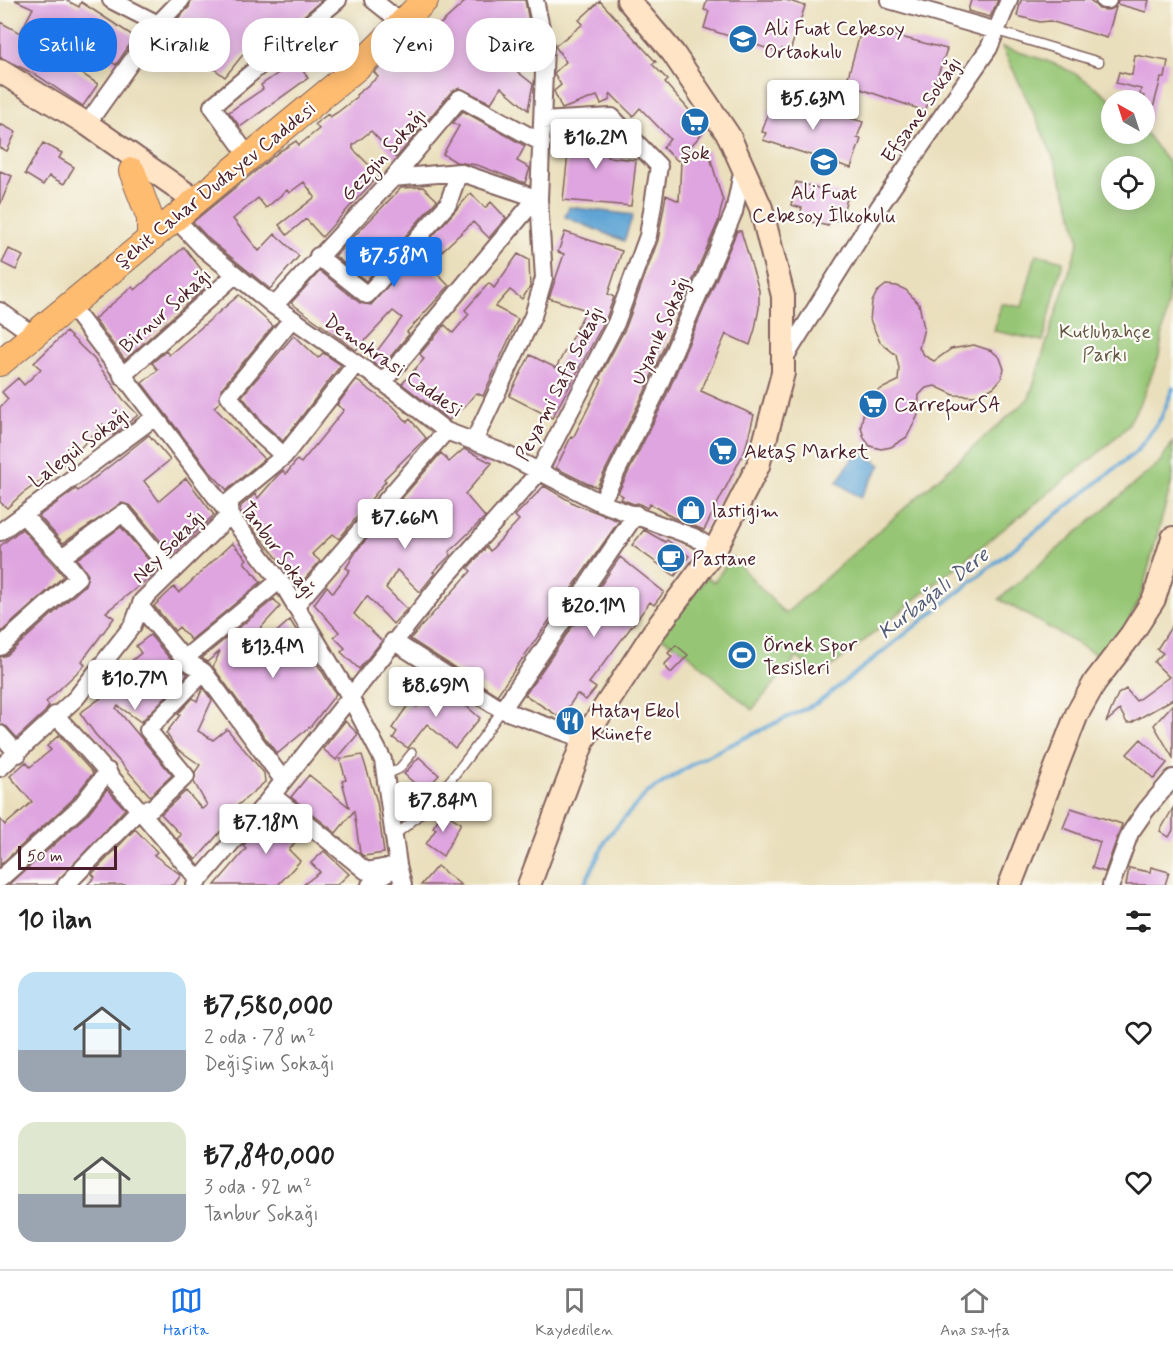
<!DOCTYPE html>
<html lang="tr">
<head>
<meta charset="utf-8">
<style>
	body { margin:0; font-family:Mynerve,sans-serif; background:#f6f6f6; color:#222; height:100vh; display:flex; flex-direction:column; font-size:22px; white-space:nowrap }
	* { box-sizing:border-box; margin:0 }
	p { font-size:20px; color:#767676 }
	.icon { flex:none; width:33px; height:33px; fill:none; stroke:currentColor; stroke-width:2; stroke-linecap:round; stroke-linejoin:round }
	.map { position:relative; height:885px; overflow:hidden }
	.panel { display:flex; flex-direction:column; background:#fff; flex:1 }
	.panel>* { flex:none }
	.banner { position:absolute; left:18px; top:18px; width:600px; height:54px; display:flex; gap:12px }
	.needle { width:39px; rotate:321deg }
	.fabs { position:absolute; left:1101px; top:90px; display:grid; gap:12px }
	.fabs a { display:grid; place-items:center; width:54px; height:54px; border-radius:50%; background:#fff; box-shadow:0 3px 15px #0003; font-size:30px }
	.scale { position:absolute; left:18px; bottom:15px; width:99px; box-sizing:border-box; padding-left:6px; border:3px solid #4a1f2b; border-top:0; font-size:16px; line-height:21px; white-space:nowrap; color:#4a1f2b; -webkit-text-stroke:4px #fdfcf7; paint-order:stroke }
	.price { position:absolute; translate:-50% -51px; padding:0 14px; border-radius:6px; background:#fff; color:#222; font-size:20px; line-height:39px; filter:drop-shadow(0 2px 3px #0008) }
	.price::after { content:''; position:absolute; left:50%; top:36px; width:18px; height:14px; margin-left:-9px; background:inherit; clip-path:polygon(0 0,100% 0,50% 100%) }
	.price.active { background:#1a73e8; color:#fff }
	ul { padding:0; list-style:none }
	li { display:flex; align-items:center; gap:18px; height:150px; padding:0 18px }
	li span { display:grid; place-items:center; flex:none; width:168px; height:120px; border-radius:18px; color:#555 }
	li>.icon { margin-inline-start:auto }
	span .icon { width:72px; height:72px; fill:#fffc; stroke-width:1 }
	li b { font-size:26px }
	h2 { display:flex; justify-content:space-between; align-items:center; height:72px; padding:0 18px; font-size:26px }
	.pill { padding:0 21px; border-radius:24px; background:#fff; box-shadow:0 3px 15px #0003; font-size:21px; line-height:54px }
	.pill.active { background:#1a73e8; color:#fff }
	.dock { display:flex; justify-content:space-around; align-items:center; height:84px; border-top:2px solid #e0e0e0; background:#fff; font-size:16px; color:#767676 }
	.dock a { display:grid; justify-items:center; gap:3px }
	.dock .active { color:#1a73e8 }
	.map>svg:first-child { display:block }
	.green { fill:#96c675; stroke:#707250; stroke-width:1.5; fill-rule:evenodd }
	.water { fill:#5ea4d4; stroke:#546280; stroke-width:1.5 }
	.lines { fill:none; stroke-linecap:round; stroke-linejoin:round }
	.stream { stroke:#5ea4d4; stroke-width:4 }
	.building { fill:#dfa5e0 }
	.lane-casing { stroke:#82625e; stroke-width:11 }
	.street-casing { stroke:#82625e; stroke-width:20 }
	.secondary-casing { stroke:#82625e; stroke-width:26 }
	.primary-casing { stroke:#82625e; stroke-width:28 }
	.lane { stroke:#fff; stroke-width:8 }
	.street { stroke:#fff; stroke-width:16 }
	.secondary { stroke:#ffe4c6; stroke-width:22 }
	.primary { stroke:#febc70; stroke-width:26 }
	.labels { text-anchor:middle; stroke-width:4.5; stroke-linejoin:round; paint-order:stroke }
	.poi-label { font-size:20px; fill:#4a1f2b; stroke:#fdfcf7; text-anchor:start }
	.street-label { font-size:20px; fill:#4a1f2b; stroke:#fdfcf7 }
	.park-label { font-size:20px; fill:#655945; stroke:#fdfcf7 }
	.water-label { font-size:21px; font-style:italic; fill:#535b77; stroke:#fdfcf7 }
</style>
</head>
<body>
<div class="map">
<svg width="1173" height="885" viewBox="0 0 1173 885">
	<rect width="100%" height="100%" fill="#fdfcf7"/>
	<filter id="ink" filterUnits="userSpaceOnUse"><feTurbulence type="fractalNoise" baseFrequency=".0167" numOctaves="2"/><feDisplacementMap in="SourceGraphic" scale="12" xChannelSelector="R" yChannelSelector="G"/><feConvolveMatrix kernelMatrix="1 2 1 2 8 2 1 2 1" color-interpolation-filters="sRGB"/></filter>
	<filter id="wash" filterUnits="userSpaceOnUse"><feTurbulence type="fractalNoise" baseFrequency=".008" numOctaves="4" result="noise"/><feDisplacementMap in="SourceGraphic" scale="24" xChannelSelector="R" yChannelSelector="G"/><feGaussianBlur stdDeviation="1.35" result="paint"/><feColorMatrix in="noise" values="0 0 0 0 0 0 0 0 0 0 0 0 0 0 0 0 0 1.4 0 .05"/><feComposite in="paint" operator="in"/></filter>
	<g filter="url(#wash)">
		<rect width="100%" height="100%" fill="#eadfbc"/>
		<path class="green" d="M1002,47C1050,61 1073,67 1112,100V134L1145,132L1168,162L1173,184L1168,301L1159,356L1143,397L1127,427L1101,451L820,676L797,657L752,710L687,653L661,637L706,577L714,582L732,557L785,614L1029,398L1079,241C1065,173 1032,109 1002,47ZM1112,166H1144V200H1112Z
			M1036,254L1063,261L1043,341L994,331L1001,303L1022,307Z
			M1173,442V477L1140,599L1123,631L1102,658L999,599L1160,462Z"/>
		<path class="water" d="M569,207L633,215L624,241L565,217Z
			M858,450L881,465L860,498L837,482Z"/>
		<g class="lines">
			<path class="stream" d="M584,885L608,836L647,793L697,761L819,702L1137,451L1161,418L1173,388"/>
		</g>
		<g id="blocks">
			<path class="building" d="M15,0H66L79,7L81,2L135,37L116,65L57,27L45,50L98,84L83,106L38,76L0,57V22L20,33L33,8Z
				M191,0H322L295,23L291,20L275,39L267,33L248,55L245,52L225,77L165,32L189,7Z
				M467,0H525L531,32L514,69L533,84L528,110L501,87L491,103L460,88L452,91L396,158L371,131L353,145V149L379,175L322,237L306,219L287,235L279,225L315,197L304,182L289,193L287,190L266,208L258,198L233,219L259,251L275,234L299,256L270,289L210,240L193,222L280,151L296,141L299,145L319,129L315,124L328,114L330,117L338,112L357,97L356,95L378,77L374,72L380,67L387,61L389,64L414,44L416,46Z
				M707,0H786L805,6L790,51L782,49L781,53L704,28L709,11L704,10Z
				M971,0H998L990,17L968,11Z
				M1021,0H1090L1099,9L1108,10L1116,7L1107,38L1050,21L1040,22L1017,16Z
				M1118,0H1149L1146,12L1117,4Z
				M600,1L656,62L652,64L668,80L665,83L706,129L678,161L663,148L670,139L640,108L633,116L610,93V100L601,104L597,96L562,109L554,91L561,85L554,73L566,62L555,46L583,24L579,20Z
				M862,27L947,49L925,111L846,84Z
				M1135,55L1168,61L1165,78H1161L1148,127H1144V96L1140,95L1141,89L1116,83L1119,72L1132,75Z
				M296,61L308,78L240,127L229,112L263,89L261,85Z
				M777,96L798,103L800,99L842,111L841,115L863,122L857,138L861,139L851,168L763,140L766,133L762,132L769,110L773,111Z
				M463,111L525,146L517,161L530,168L525,183L477,165L456,162L443,154L459,126L453,123Z
				M0,124L16,132L7,151L0,148Z
				M608,128L607,157L636,160L631,206L563,200L569,144L562,143V130Z
				M43,143L62,153L59,158L74,167L64,184L49,176L43,185L25,174Z
				M708,150L723,201L718,222L644,393L597,487L588,484L556,468L571,437L573,438L602,380L599,378L626,327L658,240L666,195L679,201L681,162Z
				M0,171L12,176L0,205Z
				M796,182L848,196L840,221L830,219L828,226L799,219L802,208L791,205Z
				M423,187L437,200L366,281L335,256L401,188Z
				M471,193L485,208L491,202L506,218L489,238L473,222L428,264L449,286L407,332L409,334L381,368L370,360L402,318L393,311L356,350L291,303L320,271L360,303L371,305Z
				M737,231H741L759,290V308L755,329L750,345L726,334L701,391L754,415L745,450L704,530L672,517L650,504L647,508L638,503L634,504L621,499L623,496L618,493L664,401Z
				M565,232L622,251L608,294L614,297L606,319L552,418L509,396L530,355L556,368L586,310L549,298L564,254L558,252Z
				M184,247L211,282L125,360L94,319L132,287L135,290Z
				M9,249L23,256L16,270L2,263Z
				M518,254L529,260L530,287L522,299L510,290L495,307L518,319L483,396L476,393L465,406L449,420L402,384L424,359L420,354L443,327L445,325L453,333L469,314L465,310L489,283L494,288Z
				M886,285L897,286L906,290L919,304L924,328L919,348L925,356L934,361L951,349L974,345L992,351L1000,358L1004,369L1001,379L994,387L978,396L954,395L935,386L926,388L919,395L918,415L907,437L891,447L881,449L870,446L864,438L861,427L864,409L871,399L879,390L898,381L899,368L896,355L880,342L870,320L872,302L877,292Z
				M239,295L273,326L221,389L220,402L214,407L264,459L227,490L210,472L142,383L158,370L152,363L166,351L169,355Z
				M66,332L94,359L123,399L138,415L113,435L103,424L67,462L22,494L7,508L0,502V407L8,399L2,392L18,378L24,385L41,369L34,363Z
				M294,335L318,358L323,353L341,365L283,441L262,422L242,396Z
				M356,380L395,408L407,422L410,419L426,438L384,479L386,481L339,539L333,534L312,554L320,561L303,581L279,560L249,524L240,511L241,506L255,494L258,498L278,475L283,471L286,474L297,460L301,463L344,410L337,405Z
				M149,435L170,460L144,481L159,501L186,478L214,515L172,555L131,506L122,503L63,543L39,516L76,489L78,491Z
				M464,449L492,463L465,494L485,517L449,552L451,555L433,572L435,573L420,592L397,570L386,588L407,609L393,624L367,596L354,614L382,641L359,669L341,652L345,648L334,637L339,632L314,604L327,586L333,593L350,570L346,568L357,550L388,514L405,501L402,498L441,453L449,462Z
				M544,486L575,504L619,521L497,695L410,639L471,571L468,568L485,549L487,547L490,551L519,520L515,516Z
				M121,527L158,571L106,612L114,618L82,661L85,665L46,702L49,706L45,712L17,738L7,727L0,724V657L7,655L85,585L88,575L77,559Z
				M22,529L64,576L0,633V546Z
				M644,530L665,542L667,540L689,556L675,576L632,545Z
				M232,543L247,559L244,562L261,582L191,640L179,627L175,631L154,606L174,587L179,593Z
				M620,557L664,592L654,605L650,602L589,683L596,688L586,700L577,694L561,718L525,695Z
				M274,599L280,607L255,634L264,643L290,620L336,694L311,726L277,754L213,667L220,651L207,662L202,658Z
				M1173,624V699L1131,723H1127L1120,710L1106,722L1118,694L1126,689L1136,701L1169,677L1154,662L1163,653L1157,649Z
				M150,635L176,666L188,674L141,722L118,706L116,708L172,775L150,796L95,734L80,713L102,697L96,690L141,653L136,646Z
				M676,645L688,655L671,673L664,665L672,657L668,653Z
				M441,684L480,718L455,748L427,724L408,748L393,738L397,732L392,728L410,702L417,707L431,686L435,690Z
				M203,688L212,700L198,731L213,740L227,729L264,773L265,782L237,806L240,809L196,860L177,839L181,835L161,814L186,791L202,809L207,805L194,782L195,772L200,765L176,748L166,733L180,715L178,714L193,698L197,701Z
				M1173,704V758L1154,725Z
				M345,721L358,734L336,760L323,749Z
				M59,735L93,773L72,800L0,865V819L5,825L32,802L10,776L26,762L30,767L51,750L47,746Z
				M1141,739L1167,763L1154,779L1127,754Z
				M362,755L377,802L384,853L364,856L360,853L354,811L336,833L291,797L309,775L349,807L342,781L346,780L340,759Z
				M419,757L439,775L424,792L404,774Z
				M107,789L125,809L56,883L53,885H9L87,815Z
				M1071,808L1122,824L1105,872L1092,868L1100,842L1063,828Z
				M1173,808V830L1169,837L1160,831Z
				M274,810L303,833L289,850L300,861L278,885H215L246,849L243,846Z
				M443,812L461,823L443,856L426,844L436,829L433,827Z
				M135,829L157,852L154,855L181,875L174,885H87L95,877L92,874Z
				M324,851L349,874L337,885H303L320,872L311,863Z
				M437,866L461,885H421Z
				M1151,867L1169,872L1165,885H1126L1129,868L1150,872Z"/>
		</g>
	</g>
	<g filter="url(#ink)">
		<use href="#blocks" fill-opacity="0" stroke="#82625e" stroke-width="1.5"/>
		<g class="lines">
			<g class="lane-casing">
				<path id="lane" d="M997,31L1099,62
					M385,775L399,769L412,753
					M394,835C430,813 477,746 502,710"/>
			</g>
			<g class="street-casing">
				<path id="street" d="M111,0L158,24
					M373,0L402,23
					M889,0L997,31
					M1104,0H1108
					M87,124L158,24L181,0
					M249,157L212,106L338,0
					M393,178L459,172L539,199L544,278L533,316L474,441
					M174,217L203,248L274,306L383,382L446,431L499,451L601,503L694,537L715,550
					M318,256L367,295L448,204L459,172
					M69,304L285,588L349,695L383,760L398,865L403,885
					M274,306L393,178L460,98L542,143
					M0,311L32,334
					M784,359L879,207L989,48L1009,0
					M122,376L235,275
					M383,382L528,208L539,199L545,46L535,0
					M284,456L254,429L229,396L292,319
					M601,503L654,397L734,212L743,168
					M23,515L62,557L123,513L171,571
					M0,532L155,417
					M140,606L184,659L204,672L283,780
					M295,606L446,431
					M393,641L502,710L584,739
					M0,647L78,577L62,557
					M184,659L279,581
					M502,710L636,514
					M55,715C106,768 151,825 199,880
					M0,734L18,754
					M0,768L76,698L133,625L142,601L228,517L231,500L284,456L355,365
					M272,795L366,871L398,865
					M0,879L80,807L108,771
					M66,885L138,811L152,808L186,776L148,730L204,672
					M195,885L265,804L446,577L538,473L616,323L648,236L659,166L612,117L542,121
					M370,885L394,868
					M1111,885L1130,833L1146,810L1173,778"/>
			</g>
			<g class="secondary-casing">
				<path id="secondary" d="M0,71L87,124L195,200
					M529,885L584,739L653,633L715,550L758,466L783,373V296L761,208L729,136L673,53L628,0
					M1010,885L1077,714L1095,682L1131,635L1154,599L1173,538"/>
			</g>
			<g class="primary-casing">
				<path id="primary" d="M132,171L150,218V236
					M0,363L360,65L425,0"/>
			</g>
			<use href="#lane" class="lane"/>
			<use href="#street" class="street"/>
			<use href="#secondary" class="secondary"/>
			<use href="#primary" class="primary"/>
		</g>
	</g>
	<defs>
		<g id="school-disc" transform="scale(1.5)"><circle r="9.5" fill="#1f6fb2" stroke="#fdfcf7"/><path d="M0-5L7-2L0 1L-7-2ZM-4 1L0 2.5L4 1V4Q0 6-4 4Z" fill="#fff"/></g>
		<g id="supermarket-disc" transform="scale(1.5)"><circle r="9.5" fill="#1f6fb2" stroke="#fdfcf7"/><path d="M-6-5.5h2.5l.6 2H6L4.5 2H-2.5L-4.4-4H-6ZM-1.5 3.2a1.3 1.3 0 1 0 .1 0ZM3 3.2a1.3 1.3 0 1 0 .1 0Z" fill="#fff"/></g>
		<g id="shop-disc" transform="scale(1.5)"><circle r="9.5" fill="#1f6fb2" stroke="#fdfcf7"/><path d="M-5-2.5h2.3a2.7 3.5 0 0 1 5.4 0H5L5.5 6h-11ZM-1.5-2.5h3a1.5 2.3 0 0 0-3 0Z" fill="#fff"/></g>
		<g id="cafe-disc" transform="scale(1.5)"><circle r="9.5" fill="#1f6fb2" stroke="#fdfcf7"/><path d="M-5.5-4.5H6V0H3Q3 3.5 0 3.5H-2.5Q-5.5 3.5-5.5 0ZM3-3.2v2h1.7v-2ZM-6 4.5H4V6H-6Z" fill="#fff"/></g>
		<g id="stadium-disc" transform="scale(1.5)"><circle r="9.5" fill="#1f6fb2" stroke="#fdfcf7"/><path d="M0-5a6.5 5 0 1 0 0 10a6.5 5 0 1 0 0-10ZM-3.5-1.8h7v3.6h-7Z" fill="#fff"/></g>
		<g id="restaurant-disc" transform="scale(1.5)"><circle r="9.5" fill="#1f6fb2" stroke="#fdfcf7"/><path d="M-5-6h1v4h1v-4h1v4h1v-4h1v5L-1.5 .5V6h-2V.5L-5-1ZM5-6V6H3V1.5H1.5Q1.5-4 5-6Z" fill="#fff"/></g>
	</defs>
	<g fill-rule="evenodd">
		<use href="#school-disc" x="743" y="39"/>
		<use href="#supermarket-disc" x="695" y="122"/>
		<use href="#school-disc" x="824" y="162"/>
		<use href="#supermarket-disc" x="873" y="404"/>
		<use href="#supermarket-disc" x="723" y="451"/>
		<use href="#shop-disc" x="691" y="510"/>
		<use href="#cafe-disc" x="671" y="558"/>
		<use href="#stadium-disc" x="742" y="655"/>
		<use href="#restaurant-disc" x="570" y="721"/>
	</g>
	<g class="labels">
		<g class="poi-label">
			<text x="764" y="35">Ali Fuat Cebesoy<tspan x="764" dy="23">Ortaokulu</tspan></text>
			<text x="695" y="159" text-anchor="middle">Şok</text>
			<text x="824" y="199" text-anchor="middle">Ali Fuat<tspan x="824" dy="23">Cebesoy İlkokulu</tspan></text>
			<text x="894" y="411">CarrefourSA</text>
			<text x="744" y="458">Aktaş Market</text>
			<text x="712" y="517">lastigim</text>
			<text x="692" y="565">Pastane</text>
			<text x="763" y="651">Örnek Spor<tspan x="763" dy="23">Tesisleri</tspan></text>
			<text x="591" y="717">Hatay Ekol<tspan x="591" dy="23">Künefe</tspan></text>
		</g>
		<g class="street-label">
			<text transform="translate(921 109) rotate(-55)" y="7">Efsane Sokağı</text>
			<text transform="translate(383 154) rotate(-48)" y="7">Gezgin Sokağı</text>
			<text transform="translate(215 184) rotate(-39)" y="7">Şehit Cahar Dudayev Caddesi</text>
			<text transform="translate(165 310) rotate(-42)" y="7">Birnur Sokağı</text>
			<text transform="translate(660 330) rotate(-66)" y="7">Uyanık Sokağı</text>
			<text transform="translate(394 365) rotate(35)" y="7">Demokrasi Caddesi</text>
			<text transform="translate(559 383) rotate(-63)" y="7">Peyami Safa Sokağı</text>
			<text transform="translate(79 447) rotate(-37)" y="7">Lalegül Sokağı</text>
			<text transform="translate(168 546) rotate(-45)" y="7">Ney Sokağı</text>
			<text transform="translate(279 550) rotate(54)" y="7">Tanbur Sokağı</text>
		</g>
		<g class="park-label">
			<text x="1105" y="338">Kutlubahçe<tspan x="1105" dy="23">Parkı</tspan></text>
		</g>
		<g class="water-label">
			<text transform="translate(933 593) rotate(-38)" y="7">Kurbağalı Dere</text>
		</g>
	</g>
</svg>
<div class="fabs">
<a><svg class="needle" viewBox="-14 -14 28 28"><path d="M0-13l5 13h-10z" fill="#e53935"/><path d="M0 13l5-13h-10z" fill="#767676"/></svg></a>
<a><svg class="icon" aria-label="locate" viewBox="0 0 24 24"><circle cx="12" cy="12" r="6"/><path d="M12 2v4M12 18v4M2 12h4M18 12h4"/></svg></a>
</div>
<div class="scale">50 m</div>
<b class="price" style="left:813px;top:131px">₺5.63M</b>
<b class="price" style="left:596px;top:170px">₺16.2M</b>
<b class="price active" style="left:394px;top:288px">₺7.58M</b>
<b class="price" style="left:405px;top:550px">₺7.66M</b>
<b class="price" style="left:594px;top:638px">₺20.1M</b>
<b class="price" style="left:273px;top:679px">₺13.4M</b>
<b class="price" style="left:135px;top:711px">₺10.7M</b>
<b class="price" style="left:436px;top:718px">₺8.69M</b>
<b class="price" style="left:443px;top:833px">₺7.84M</b>
<b class="price" style="left:266px;top:855px">₺7.18M</b>
<div class="banner">
<a class="pill active">Satılık</a>
<a class="pill">Kiralık</a>
<a class="pill">Filtreler</a>
<a class="pill">Yeni</a>
<a class="pill">Daire</a>
</div>
</div>
<section class="panel">
<h2>10 ilan<svg class="icon" aria-label="filters" viewBox="0 0 24 24"><path d="M4 7h16M4 17h16"/><circle cx="9" cy="7" r="2"/><circle cx="15" cy="17" r="2"/></svg></h2>
<ul>
<li><span style="background:linear-gradient(#bfe0f5 65%,#9aa5b1 0)"><svg class="icon" aria-label="home" viewBox="0 0 24 24"><path d="M3 11l9-7 9 7M6 9v11h12V9"/></svg></span><div><b>₺7,580,000</b><p>2 oda · 78 m²</p><p>Değişim Sokağı</p></div><svg class="icon" aria-label="heart" viewBox="0 0 24 24"><path d="M12 20l-8-8c-3-5 5-10 8-4 3-6 11-1 8 4z"/></svg></li>
<li><span style="background:linear-gradient(#dfe7d0 60%,#9aa5b1 0)"><svg class="icon" aria-label="home" viewBox="0 0 24 24"><path d="M3 11l9-7 9 7M6 9v11h12V9"/></svg></span><div><b>₺7,840,000</b><p>3 oda · 92 m²</p><p>Tanbur Sokağı</p></div><svg class="icon" aria-label="heart" viewBox="0 0 24 24"><path d="M12 20l-8-8c-3-5 5-10 8-4 3-6 11-1 8 4z"/></svg></li>
</ul>
</section>
<nav class="dock">
<a class="active"><svg class="icon" aria-label="map" viewBox="0 0 24 24"><path d="M3 6l6-2 6 2 6-2v14l-6 2-6-2-6 2zM9 4v14M15 6v14"/></svg>Harita</a>
<a><svg class="icon" aria-label="saved" viewBox="0 0 24 24"><path d="M7 4h10v16l-5-4-5 4z"/></svg>Kaydedilen</a>
<a><svg class="icon" aria-label="home" viewBox="0 0 24 24"><path d="M3 11l9-7 9 7M6 9v11h12V9"/></svg>Ana sayfa</a>
</nav>
</body>
</html>
